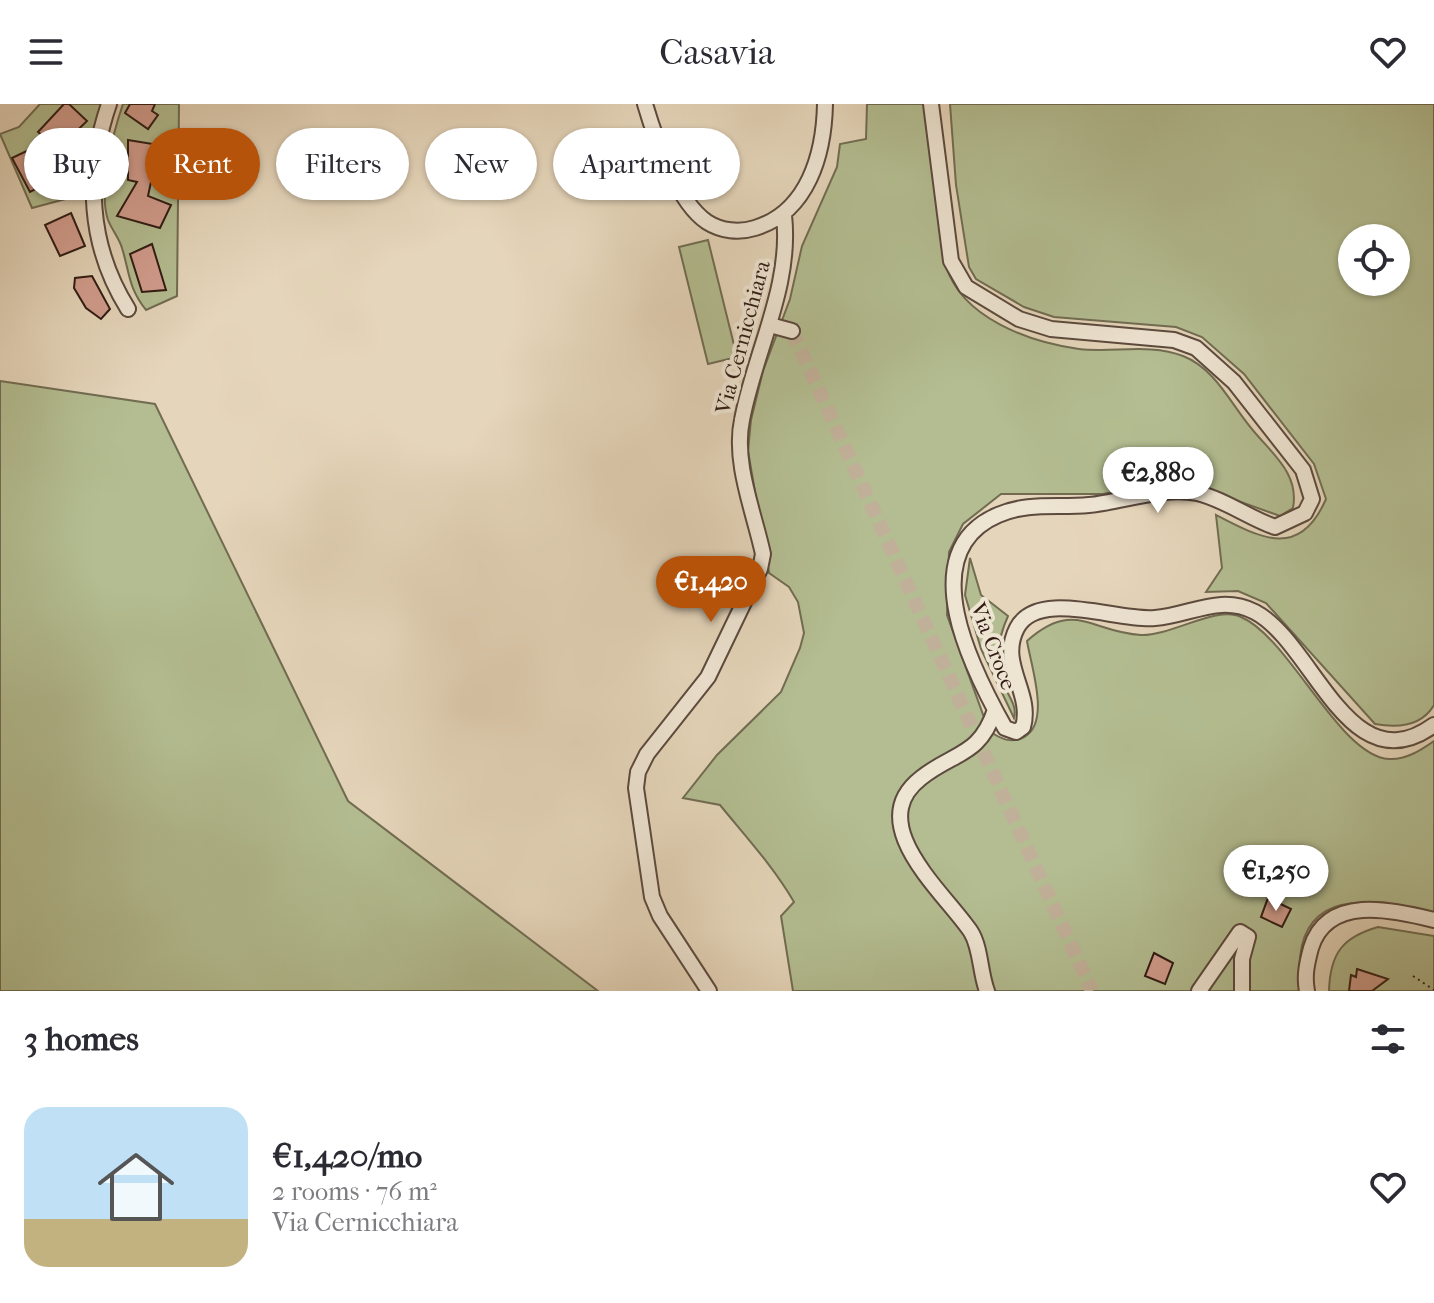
<!DOCTYPE html>
<html lang="en">
<head>
<meta charset="utf-8">
<style>
	body { margin:0; font-family:"IM FELL French Canon",serif; background:#f2f2f3; color:#2b2b33; height:100vh; display:flex; flex-direction:column; font-size:30px; white-space:nowrap }
	* { box-sizing:border-box; margin:0 }
	p { font-size:26px; color:#7c7c81 }
	.icon { flex:none; width:44px; height:44px; fill:none; stroke:currentColor; stroke-width:2; stroke-linecap:round; stroke-linejoin:round }
	.map { position:relative; height:887px; overflow:hidden }
	.drawer { display:flex; flex-direction:column; background:#fff; flex:1 }
	.drawer>* { flex:none }
	.guide { position:absolute; left:24px; top:24px; width:800px; height:72px; display:flex; gap:16px }
	.fabs { position:absolute; left:1338px; top:120px; display:grid; gap:16px }
	.fabs a { display:grid; place-items:center; width:72px; height:72px; border-radius:50%; background:#fff; box-shadow:0 2px 6px #0004; font-size:40px }
	.price { position:absolute; translate:-50% -68px; padding:0 18px; border-radius:28px; background:#fff; color:#222; font-size:26px; line-height:52px; filter:drop-shadow(0 2px 4px #0008) }
	.price::after { content:''; position:absolute; left:50%; top:48px; width:24px; height:18px; margin-left:-12px; background:inherit; clip-path:polygon(0 0,100% 0,50% 100%) }
	.price.on { background:#b45309; color:#fff }
	ul { padding:0; list-style:none }
	li { display:flex; align-items:center; gap:24px; height:200px; padding:0 24px }
	li span { display:grid; place-items:center; flex:none; width:224px; height:160px; border-radius:24px; color:#555 }
	li>.icon { margin-inline-start:auto }
	span .icon { width:96px; height:96px; fill:#fffc; stroke-width:1 }
	li b { font-size:34px }
	h2 { display:flex; justify-content:space-between; align-items:center; height:96px; padding:0 24px; font-size:34px }
	.tag { padding:0 28px; border-radius:36px; background:#fff; box-shadow:0 2px 6px #0004; font-size:28px; line-height:72px }
	.tag.on { background:#b45309; color:#fff }
	header { display:flex; justify-content:space-between; align-items:center; height:104px; padding:0 24px; background:#fff; font-size:36px; font-weight:600 }
	.map>svg:first-child { display:block }
	.green { fill:#b3bd91; stroke:#716c52; stroke-width:2; fill-rule:evenodd }
	.building { fill:#d29d8e; stroke:#2f1b14; stroke-width:2 }
	.lines { fill:none; stroke-linecap:round; stroke-linejoin:round }
	.minor-tunnel { stroke:#c1b099; stroke-width:14; stroke-dasharray:14 7; stroke-linecap:butt }
	.minor-casing { stroke:#5c4a3e; stroke-width:18 }
	.path { stroke:#2f1b14; stroke-width:2; stroke-dasharray:2 4; stroke-linecap:butt }
	.minor { stroke:#eee4d2; stroke-width:14 }
	.labels { text-anchor:middle; stroke-width:8; stroke-linejoin:round; paint-order:stroke }
	.street-label { font-size:22px; fill:#2f1b14; stroke:#eee4d2 }
</style>
</head>
<body>
<header><svg class="icon" aria-label="menu" viewBox="0 0 24 24"><path d="M4 6h16M4 12h16M4 18h16"/></svg>Casavia<svg class="icon" aria-label="heart" viewBox="0 0 24 24"><path d="M12 20l-8-8c-3-5 5-10 8-4 3-6 11-1 8 4z"/></svg></header>
<div class="map">
<svg width="1434" height="887" viewBox="0 0 1434 887">
	<rect width="100%" height="100%" fill="#e5d5ba"/>
	<filter id="stains"><feTurbulence type="fractalNoise" baseFrequency=".0025" numOctaves="4"/><feColorMatrix values="0 0 0 0 .2 0 0 0 0 .09 0 0 0 0 .02 0 0 0 .5 -.17"/></filter>
	<radialGradient id="worn" r=".72"><stop offset=".6" stop-color="#630" stop-opacity="0"/><stop offset="1" stop-color="#630" stop-opacity=".3"/></radialGradient>
	<path class="green" d="M40,0H102L93,33L88,89L32,104L0,30L19,23Z
		M123,0H179L177,192L146,206C128,183 130,170 122,144C119,134 112,126 108,116C98,87 113,29 123,0Z
		M867,0H926L946,162C962,214 1029,238 1079,245C1113,249 1150,239 1183,252C1217,265 1233,305 1257,331C1276,353 1299,372 1293,404L1280,412L1177,375L1103,390H1001L963,420L949,448L947,511L989,627C1001,635 1011,640 1024,633C1051,619 1031,562 1027,537C1074,495 1091,528 1141,531C1171,532 1217,501 1241,513C1290,534 1339,652 1389,655C1406,656 1421,646 1434,637V809C1360,790 1288,786 1301,887H793L781,812L794,798C773,762 746,733 720,701L683,694L717,651L781,588L800,544L804,529L798,498L789,483L769,469L748,347L751,316L763,267L790,195L802,142L837,63L840,40L866,35Z
		M950,0H1434V601C1421,623 1397,624 1375,620L1266,499L1238,487L1206,488L1222,464L1216,411C1262,435 1300,455 1326,395L1314,360L1244,270L1202,233L1176,223L1054,213L1024,203L976,175L969,163L956,81ZM1352,134H1396V178H1352Z
		M708,136L737,253L708,260L679,143Z
		M0,277L155,300L348,697L598,887H0Z
		M970,454L981,491L1008,512C997,537 994,558 1006,585C1010,595 1017,602 1014,614L981,545L965,491Z
		M1378,823L1434,832V887H1329C1330,849 1343,833 1378,823Z"/>
	<path class="building" d="M64,0H69L87,17L58,45L38,28Z
		M130,0H155L152,7L158,11L148,25L125,9Z
		M128,36L159,41L148,92L171,101L160,124L117,112L137,78L128,76Z
		M37,42L55,75L30,88L12,54Z
		M71,109L85,142L60,152L45,121Z
		M152,140L166,186L142,188L130,150Z
		M92,172L110,205L101,215L86,204L74,184L75,174Z
		M1268,794L1291,805L1282,823L1261,813Z
		M1154,849L1173,859L1165,880L1145,872Z
		M1357,865L1388,875L1372,887H1349L1351,871L1356,873Z"/>
	<g class="lines">
		<path class="minor-tunnel" d="M792,227L1092,887"/>
		<g class="minor-casing">
			<path id="minor" d="M109,0C85,70 88,141 128,205
				M645,0C655,34 677,98 707,118C721,127 739,129 755,124C808,108 824,50 825,0
				M931,0L951,157L966,183L1019,215L1051,225L1174,236L1196,244L1234,278L1303,366L1312,395L1305,409L1275,423C1249,414 1224,395 1197,389C1164,382 1122,398 1089,401C1058,404 1027,398 998,411C911,448 973,567 1005,624L1016,628L1023,623C1033,588 998,560 1017,524C1038,484 1119,518 1155,514C1191,511 1220,490 1255,508C1314,539 1349,683 1434,621
				M770,221L792,227
				M709,887L660,812L652,793L636,684L638,668L647,650L708,573L760,465L763,450C754,408 733,358 742,316C755,246 792,183 784,111
				M987,887C980,869 981,844 971,828C944,788 862,720 921,674C955,647 979,653 995,606
				M1199,887L1240,828L1248,833L1242,855V887
				M1307,887C1304,872 1307,859 1311,844C1327,791 1391,805 1434,816"/>
		</g>
		<path class="path" d="M1413,872L1434,886"/>
		<use href="#minor" class="minor"/>
	</g>
	<g class="labels">
		<g class="street-label">
			<text transform="translate(742 233) rotate(-75)" y="8">Via Cernicchiara</text>
			<text transform="translate(994 542) rotate(69)" y="8">Via Croce</text>
		</g>
	</g>
	<rect width="100%" height="100%" filter="url(#stains)"/>
	<rect width="100%" height="100%" fill="url(#worn)"/>
</svg>
<div class="fabs">
<a><svg class="icon" aria-label="locate" viewBox="0 0 24 24"><circle cx="12" cy="12" r="6"/><path d="M12 2v4M12 18v4M2 12h4M18 12h4"/></svg></a>
</div>
<b class="price" style="left:1158px;top:411px">€2,880</b>
<b class="price on" style="left:711px;top:520px">€1,420</b>
<b class="price" style="left:1276px;top:809px">€1,250</b>
<div class="guide">
<a class="tag">Buy</a>
<a class="tag on">Rent</a>
<a class="tag">Filters</a>
<a class="tag">New</a>
<a class="tag">Apartment</a>
</div>
</div>
<section class="drawer">
<h2>3 homes<svg class="icon" aria-label="filters" viewBox="0 0 24 24"><path d="M4 7h16M4 17h16"/><circle cx="9" cy="7" r="2"/><circle cx="15" cy="17" r="2"/></svg></h2>
<ul>
<li><span style="background:linear-gradient(#bfe0f5 70%,#c2b280 0)"><svg class="icon" aria-label="home" viewBox="0 0 24 24"><path d="M3 11l9-7 9 7M6 9v11h12V9"/></svg></span><div><b>€1,420/mo</b><p>2 rooms · 76 m²</p><p>Via Cernicchiara</p></div><svg class="icon" aria-label="heart" viewBox="0 0 24 24"><path d="M12 20l-8-8c-3-5 5-10 8-4 3-6 11-1 8 4z"/></svg></li>
</ul>
</section>
</body>
</html>
